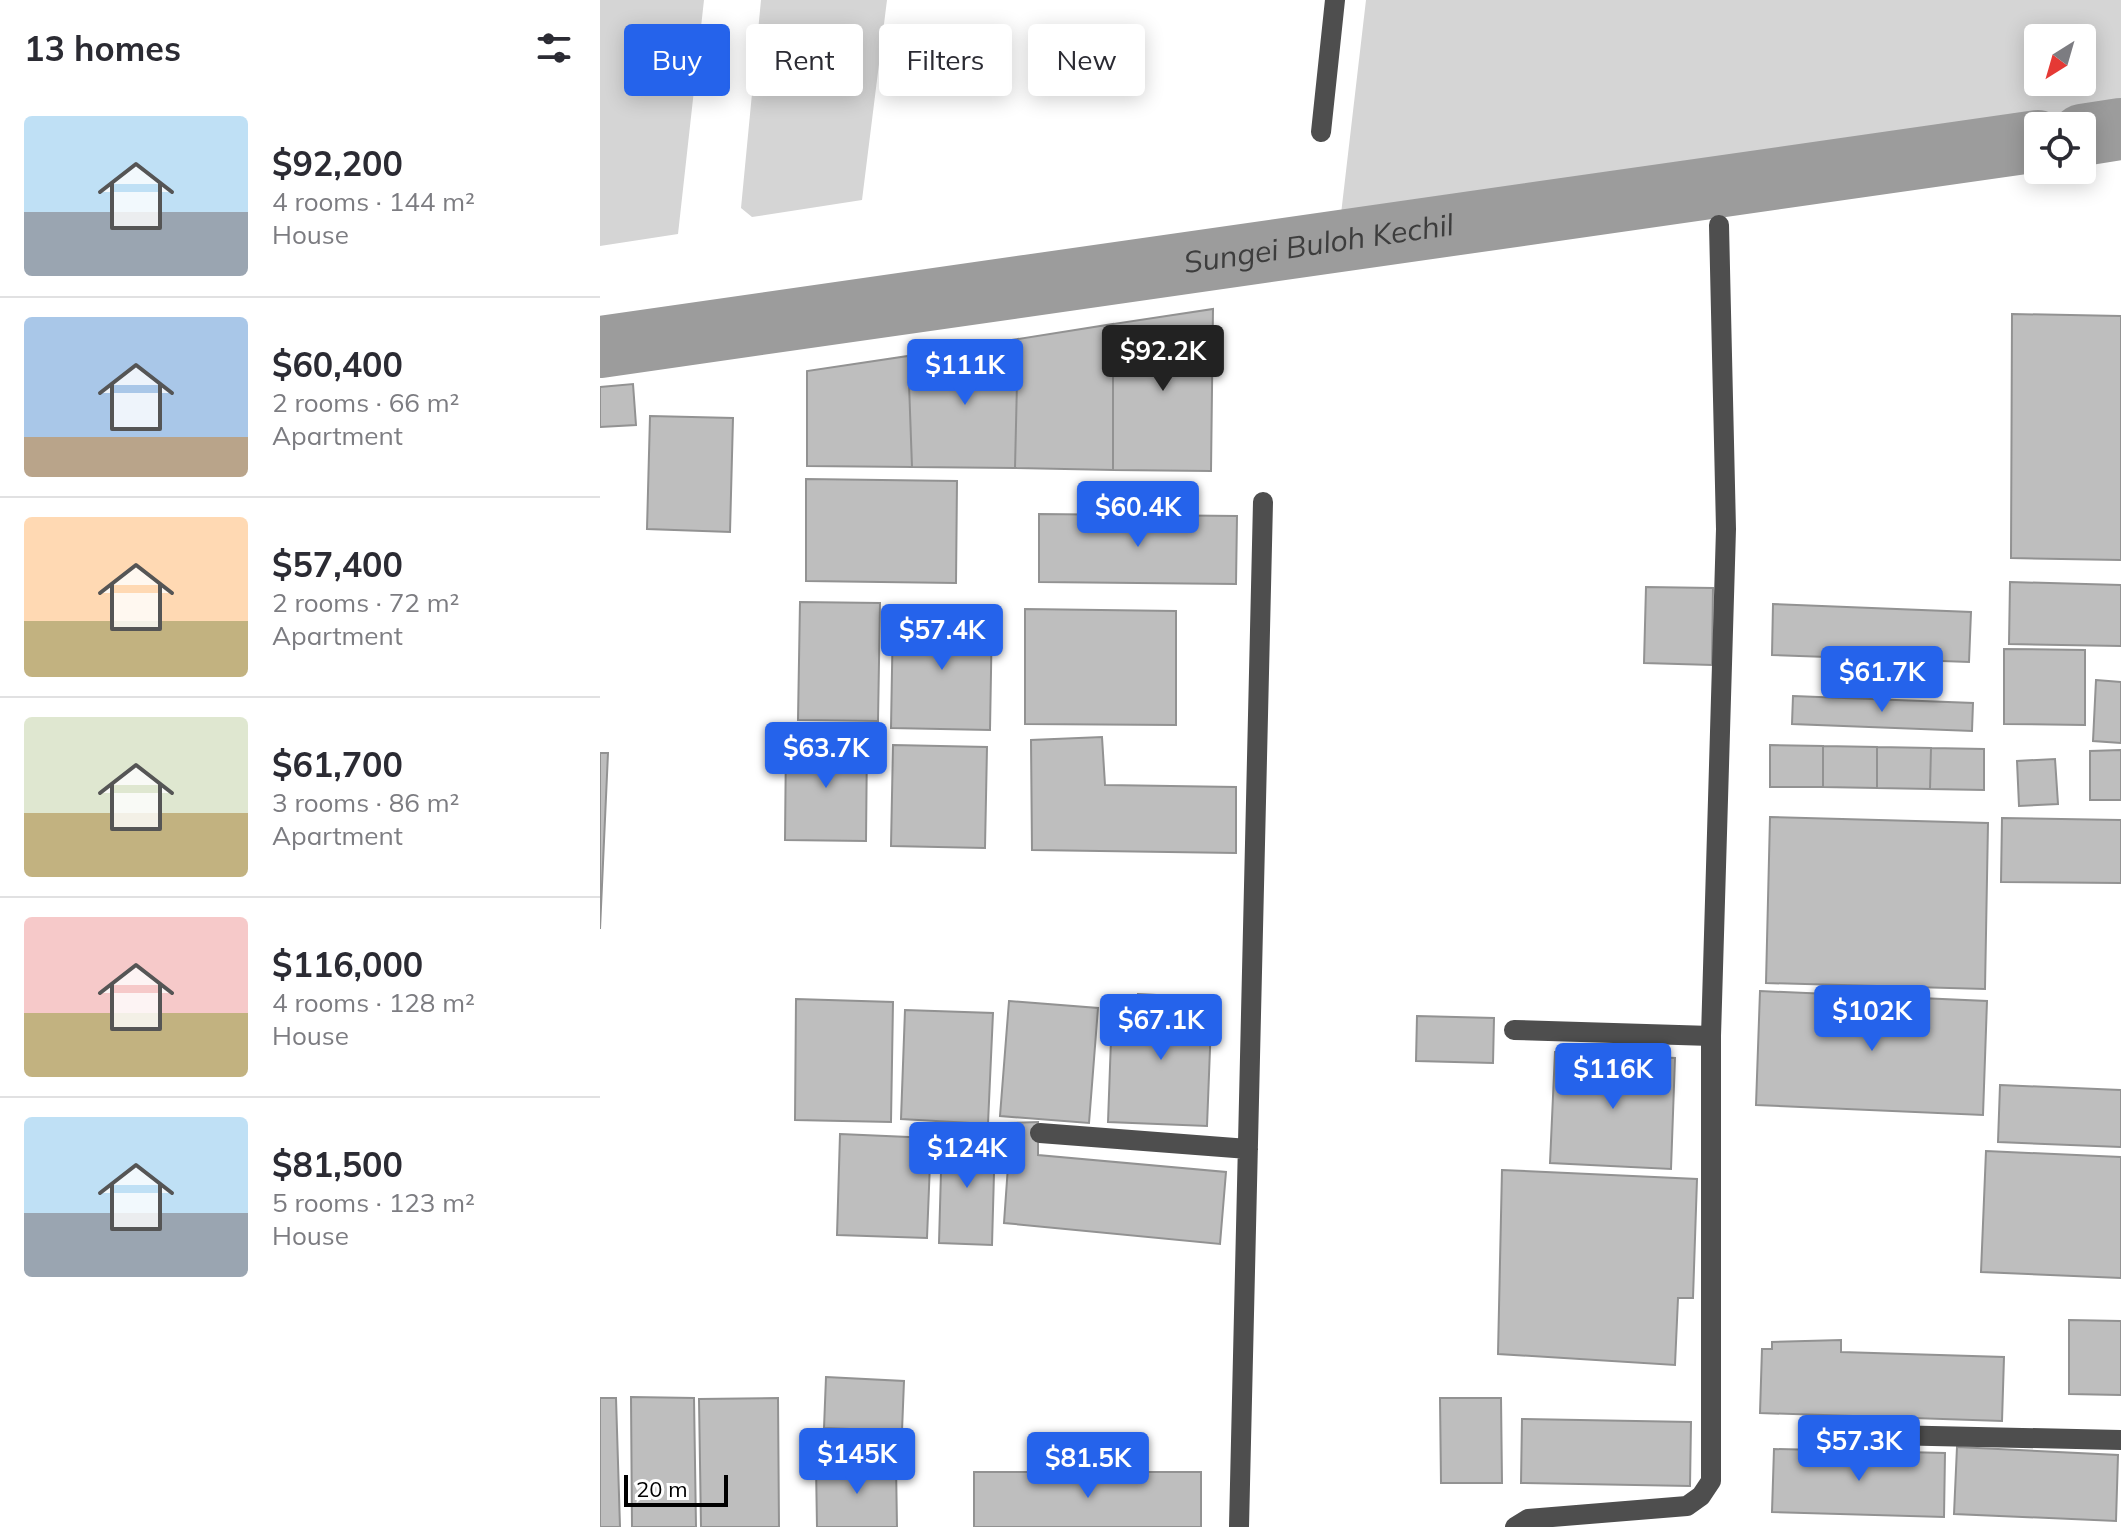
<!DOCTYPE html>
<html lang="en">
<head>
<meta charset="utf-8">
<style>
	body { margin:0; font-family:Mulish,sans-serif; background:#f7f7f7; color:#2b2b33; height:100vh; display:flex; flex-direction:column; font-size:30px; white-space:nowrap }
	* { box-sizing:border-box; margin:0 }
	p { font-size:26px; color:#7c7c81 }
	.icon { flex:none; width:44px; height:44px; fill:none; stroke:currentColor; stroke-width:2; stroke-linecap:round; stroke-linejoin:round }
	.map { position:relative; flex:1; overflow:hidden }
	.side { display:flex; flex-direction:column; background:#fff; width:600px }
	.side>* { flex:none }
	.banner { position:absolute; left:24px; top:24px; width:760px; height:72px; display:flex; gap:16px }
	.needle { width:52px; rotate:217deg }
	.buttons { position:absolute; left:1424px; top:24px; display:grid; gap:16px }
	.buttons a { display:grid; place-items:center; width:72px; height:72px; border-radius:8px; background:#fff; box-shadow:0 4px 20px #0003; font-size:40px }
	.scale { position:absolute; left:24px; bottom:20px; width:104px; box-sizing:border-box; padding-left:8px; border:4px solid #000; border-top:0; font-size:22px; line-height:28px; white-space:nowrap; color:#000; -webkit-text-stroke:6px #fff; paint-order:stroke }
	.price { position:absolute; translate:-50% -68px; padding:0 18px; border-radius:8px; background:#2563eb; color:#fff; font-size:26px; line-height:52px; filter:drop-shadow(0 2px 4px #0008) }
	.price::after { content:''; position:absolute; left:50%; top:48px; width:24px; height:18px; margin-left:-12px; background:inherit; clip-path:polygon(0 0,100% 0,50% 100%) }
	.price.selected { background:#222; color:#fff }
	ul { padding:0; list-style:none }
	li { display:flex; align-items:center; gap:24px; height:200px; padding:0 24px }
	li+li { border-top:2px solid #e1e1e2 }
	li span { display:grid; place-items:center; flex:none; width:224px; height:160px; border-radius:8px; color:#555 }
	li>.icon { margin-inline-start:auto }
	span .icon { width:96px; height:96px; fill:#fffc; stroke-width:1 }
	li b { font-size:34px }
	h2 { display:flex; justify-content:space-between; align-items:center; height:96px; padding:0 24px; font-size:34px }
	.pill { padding:0 28px; border-radius:8px; background:#fff; box-shadow:0 4px 20px #0003; font-size:28px; line-height:72px }
	.pill.selected { background:#2563eb; color:#fff }
	main { display:flex; flex:1; min-height:0 }
	.map>svg:first-child { display:block }
	.green { fill:#d5d5d5; fill-rule:evenodd }
	.lines { fill:none; stroke-linecap:round; stroke-linejoin:round }
	.river { stroke:#9c9c9c; stroke-width:62 }
	.building { fill:#bebebe; stroke:#929292; stroke-width:2 }
	.minor { stroke:#4e4e4e; stroke-width:20 }
	.labels { text-anchor:middle; stroke-width:7; stroke-linejoin:round; paint-order:stroke }
	.water-label { font-size:30px; font-style:italic; fill:#3d3d3d; stroke:#fff }
</style>
</head>
<body>
<main>
<section class="side">
<h2>13 homes<svg class="icon" aria-label="filters" viewBox="0 0 24 24"><path d="M4 7h16M4 17h16"/><circle cx="9" cy="7" r="2"/><circle cx="15" cy="17" r="2"/></svg></h2>
<ul>
<li><span style="background:linear-gradient(#bfe0f5 60%,#9aa5b1 0)"><svg class="icon" aria-label="home" viewBox="0 0 24 24"><path d="M3 11l9-7 9 7M6 9v11h12V9"/></svg></span><div><b>$92,200</b><p>4 rooms · 144 m²</p><p>House</p></div></li>
<li><span style="background:linear-gradient(#a9c7e8 75%,#b9a48a 0)"><svg class="icon" aria-label="home" viewBox="0 0 24 24"><path d="M3 11l9-7 9 7M6 9v11h12V9"/></svg></span><div><b>$60,400</b><p>2 rooms · 66 m²</p><p>Apartment</p></div></li>
<li><span style="background:linear-gradient(#ffd9b3 65%,#c2b280 0)"><svg class="icon" aria-label="home" viewBox="0 0 24 24"><path d="M3 11l9-7 9 7M6 9v11h12V9"/></svg></span><div><b>$57,400</b><p>2 rooms · 72 m²</p><p>Apartment</p></div></li>
<li><span style="background:linear-gradient(#dfe7d0 60%,#c2b280 0)"><svg class="icon" aria-label="home" viewBox="0 0 24 24"><path d="M3 11l9-7 9 7M6 9v11h12V9"/></svg></span><div><b>$61,700</b><p>3 rooms · 86 m²</p><p>Apartment</p></div></li>
<li><span style="background:linear-gradient(#f6c9c9 60%,#c2b280 0)"><svg class="icon" aria-label="home" viewBox="0 0 24 24"><path d="M3 11l9-7 9 7M6 9v11h12V9"/></svg></span><div><b>$116,000</b><p>4 rooms · 128 m²</p><p>House</p></div></li>
<li><span style="background:linear-gradient(#bfe0f5 60%,#9aa5b1 0)"><svg class="icon" aria-label="home" viewBox="0 0 24 24"><path d="M3 11l9-7 9 7M6 9v11h12V9"/></svg></span><div><b>$81,500</b><p>5 rooms · 123 m²</p><p>House</p></div></li>
</ul>
</section>
<div class="map">
<svg width="1521" height="1527" viewBox="0 0 1521 1527">
	<rect width="100%" height="100%" fill="#fff"/>
	<path class="green" d="M0,0H104L78,234L0,246Z
		M161,0H287L262,200L152,217L141,208Z
		M766,0H1521V104L741,214ZM1438,38H1482V82H1438Z"/>
	<g class="lines">
		<g class="river">
			<path d="M1482,135L1521,129"/>
			<path id="s1" d="M0,347L1438,141"/>
		</g>
	</g>
	<path class="building" d="M613,309L611,471L513,470V324Z
		M1412,314L1521,316V560L1411,558Z
		M513,324V470L415,468L418,339Z
		M418,339L415,468L312,467L308,356Z
		M308,356L312,467L207,466V371Z
		M33,384L36,425L0,427V387Z
		M50,416L133,418L130,532L47,529Z
		M206,479L357,481L356,583L206,581Z
		M439,514L637,516L636,584L439,582Z
		M1410,582L1521,585V646L1409,644Z
		M1046,587L1113,588L1112,665L1044,663Z
		M200,602L280,603L278,721L198,720Z
		M1173,604L1371,612L1369,662L1172,655Z
		M425,609L576,611V725L425,724Z
		M293,614L392,615L390,730L291,728Z
		M1404,649L1485,650V725L1404,724Z
		M1496,680L1521,682V743L1493,741Z
		M1193,696L1373,703L1372,731L1192,724Z
		M502,737L505,785L636,787V853L432,850L431,740Z
		M186,738L267,740L266,841L185,840Z
		M293,745L387,747L385,848L291,846Z
		M1170,745L1223,746V787H1170Z
		M1223,746L1277,747V788L1223,787Z
		M1277,747L1331,748L1330,789L1277,788Z
		M1331,748L1384,749V790L1330,789Z
		M1521,750V800H1490V751Z
		M0,753H8L0,929Z
		M1455,759L1458,804L1419,806L1417,761Z
		M1170,817L1388,823L1385,989L1166,983Z
		M1402,818L1521,820V883L1401,882Z
		M1160,991L1387,1001L1383,1115L1156,1105Z
		M538,994L612,998L607,1126L508,1122L512,1012L538,1013Z
		M196,999L293,1002L291,1122L195,1120Z
		M409,1001L498,1008L489,1123L400,1116Z
		M305,1010L393,1013L388,1124L301,1119Z
		M817,1016L894,1018L893,1063L816,1061Z
		M955,1052L1075,1058L1071,1169L950,1163Z
		M1400,1085L1521,1090V1147L1398,1142Z
		M438,1122V1155L626,1172L620,1244L404,1223L408,1166V1123Z
		M240,1134L331,1138L327,1238L237,1235Z
		M342,1136L395,1137L392,1245L339,1243Z
		M1386,1151L1521,1157V1278L1381,1272Z
		M902,1170L1097,1179L1093,1298H1078L1075,1365L898,1354Z
		M1469,1320L1521,1321V1395L1469,1394Z
		M1241,1340V1352L1404,1357L1402,1421L1160,1413L1162,1349H1172V1342Z
		M226,1377L304,1381L302,1431L224,1428Z
		M31,1397L94,1398L96,1527H32Z
		M0,1398H16L20,1527H0Z
		M178,1398L179,1527H101L99,1399Z
		M840,1398H901L902,1483H841Z
		M922,1419L1091,1422L1090,1486L921,1483Z
		M1213,1419L1265,1425L1263,1443L1211,1437Z
		M1357,1447L1518,1455L1516,1521L1354,1514Z
		M1174,1449L1345,1453L1344,1517L1172,1512Z
		M296,1465L297,1527H217L216,1466Z
		M374,1472H601V1527H374Z"/>
	<g class="lines">
		<path class="minor" d="M721,132L735,0
			M914,1030L1111,1036
			M440,1133L648,1149
			M1287,1435L1521,1440
			M639,1527L663,502
			M915,1527L928,1519L1087,1506L1101,1496L1111,1481V1036L1126,529L1119,225"/>
	</g>
	<g class="labels">
		<g class="water-label">
			<text dy="10" stroke="none"><textPath href="#s1" startOffset="726">Sungei Buloh Kechil</textPath></text>
		</g>
	</g>
</svg>
<div class="buttons">
<a><svg class="needle" viewBox="-14 -14 28 28"><path d="M0-13l5 13h-10z" fill="#e53935"/><path d="M0 13l5-13h-10z" fill="#7c7c81"/></svg></a>
<a><svg class="icon" aria-label="locate" viewBox="0 0 24 24"><circle cx="12" cy="12" r="6"/><path d="M12 2v4M12 18v4M2 12h4M18 12h4"/></svg></a>
</div>
<div class="scale">20 m</div>
<b class="price selected" style="left:563px;top:393px">$92.2K</b>
<b class="price" style="left:365px;top:407px">$111K</b>
<b class="price" style="left:538px;top:549px">$60.4K</b>
<b class="price" style="left:342px;top:672px">$57.4K</b>
<b class="price" style="left:1282px;top:714px">$61.7K</b>
<b class="price" style="left:226px;top:790px">$63.7K</b>
<b class="price" style="left:1272px;top:1053px">$102K</b>
<b class="price" style="left:561px;top:1062px">$67.1K</b>
<b class="price" style="left:1013px;top:1111px">$116K</b>
<b class="price" style="left:367px;top:1190px">$124K</b>
<b class="price" style="left:1259px;top:1483px">$57.3K</b>
<b class="price" style="left:257px;top:1496px">$145K</b>
<b class="price" style="left:488px;top:1500px">$81.5K</b>
<div class="banner">
<a class="pill selected">Buy</a>
<a class="pill">Rent</a>
<a class="pill">Filters</a>
<a class="pill">New</a>
</div>
</div>
</main>
</body>
</html>
